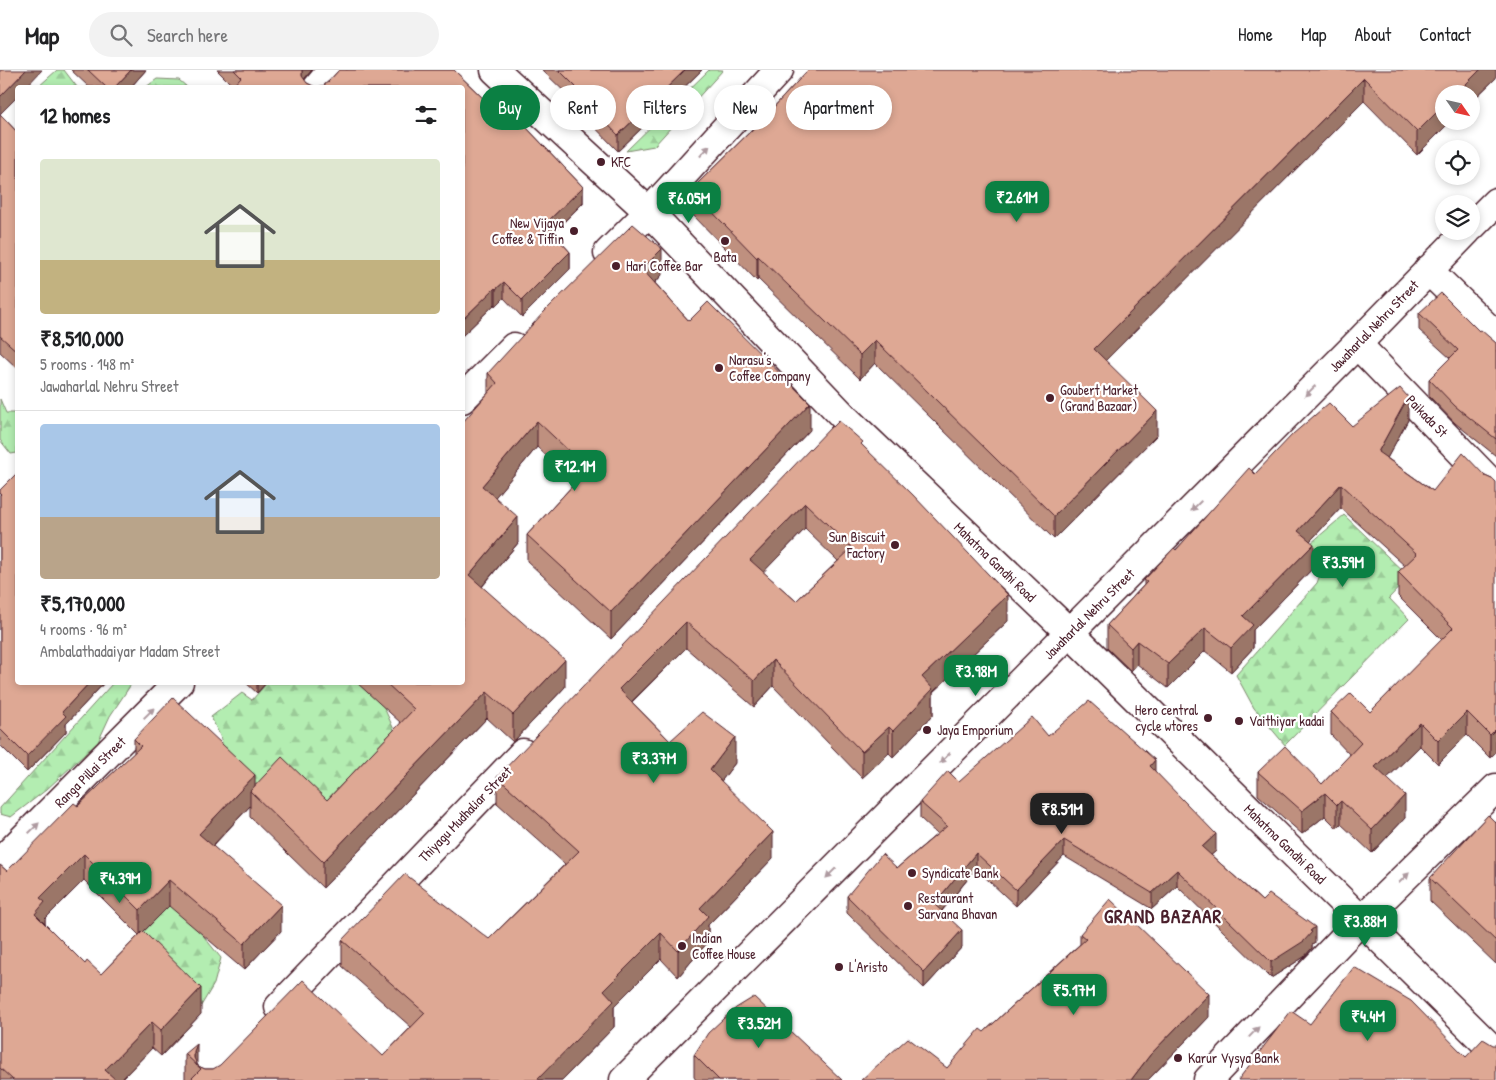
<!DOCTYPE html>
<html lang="en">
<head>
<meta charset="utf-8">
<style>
	body { margin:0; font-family:"Patrick Hand",sans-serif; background:#f2f2f2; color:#202124; height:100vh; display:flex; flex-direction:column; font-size:19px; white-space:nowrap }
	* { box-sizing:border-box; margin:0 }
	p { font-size:16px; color:#757577 }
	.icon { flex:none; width:28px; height:28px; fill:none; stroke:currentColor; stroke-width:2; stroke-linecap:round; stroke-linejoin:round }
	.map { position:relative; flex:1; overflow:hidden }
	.sheet { position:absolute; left:15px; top:15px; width:450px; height:600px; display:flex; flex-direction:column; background:#fff; border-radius:5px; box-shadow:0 2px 8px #0003 }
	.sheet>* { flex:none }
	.hud { position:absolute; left:480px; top:15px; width:475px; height:45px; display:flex; gap:10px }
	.needle { width:32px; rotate:124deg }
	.buttons { position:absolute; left:1435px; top:15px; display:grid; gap:10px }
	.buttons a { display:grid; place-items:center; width:45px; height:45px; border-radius:50%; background:#fff; box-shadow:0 2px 8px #0003; font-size:25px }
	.price { position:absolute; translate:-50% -42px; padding:0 11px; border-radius:10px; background:#0b8043; color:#fff; font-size:16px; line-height:32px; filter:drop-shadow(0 1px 2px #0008) }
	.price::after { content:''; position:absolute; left:50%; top:30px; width:15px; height:11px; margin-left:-8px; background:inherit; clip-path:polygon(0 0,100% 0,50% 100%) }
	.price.selected { background:#222; color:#fff }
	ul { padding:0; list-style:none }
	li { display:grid; align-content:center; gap:10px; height:265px; padding:0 25px }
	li+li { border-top:1px solid #e0e0e0 }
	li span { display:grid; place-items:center; height:155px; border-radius:5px; color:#555 }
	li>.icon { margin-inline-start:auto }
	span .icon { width:90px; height:90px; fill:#fffc; stroke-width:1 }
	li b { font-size:21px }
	h2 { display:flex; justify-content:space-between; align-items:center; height:60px; padding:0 25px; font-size:21px }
	.chip { padding:0 18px; border-radius:22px; background:#fff; box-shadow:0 2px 8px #0003; font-size:18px; line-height:45px }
	.chip.selected { background:#0b8043; color:#fff }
	header { display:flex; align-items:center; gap:30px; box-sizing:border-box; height:70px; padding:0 25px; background:#fff; border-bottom:1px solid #e0e0e0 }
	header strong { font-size:24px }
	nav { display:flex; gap:28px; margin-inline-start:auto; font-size:18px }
	.search { width:350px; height:45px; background:#f2f2f2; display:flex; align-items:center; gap:12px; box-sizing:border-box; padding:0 18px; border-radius:28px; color:#757577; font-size:19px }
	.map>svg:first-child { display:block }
	.forest { fill:url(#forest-firs); stroke:#7e866e }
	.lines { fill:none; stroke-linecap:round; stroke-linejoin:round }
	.minor-casing { stroke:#4a1f2b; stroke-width:31 }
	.tertiary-casing { stroke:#4a1f2b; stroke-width:31 }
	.minor { stroke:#fff; stroke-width:28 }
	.tertiary { stroke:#fff; stroke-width:28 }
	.wall { fill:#bf907f; stroke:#4a1f2b; fill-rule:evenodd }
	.shaded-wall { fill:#9b7668; stroke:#4a1f2b }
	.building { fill:#dea894; stroke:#4a1f2b; fill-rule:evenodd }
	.oneway { fill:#ae9aa0 }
	.poi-dot { fill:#4a1f2b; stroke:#fff; stroke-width:2 }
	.labels { text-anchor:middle; stroke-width:4.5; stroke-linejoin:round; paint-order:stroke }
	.poi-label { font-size:14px; fill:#4a1f2b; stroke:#fff; text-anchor:start }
	.street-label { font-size:14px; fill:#4a1f2b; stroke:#fff }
	.district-label { font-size:19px; font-weight:bold; letter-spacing:1px; fill:#4a1f2b; stroke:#fff }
</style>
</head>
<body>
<header>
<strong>Map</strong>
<div class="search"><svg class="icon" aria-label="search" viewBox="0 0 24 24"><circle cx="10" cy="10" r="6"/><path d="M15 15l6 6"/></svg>Search here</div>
<nav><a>Home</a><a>Map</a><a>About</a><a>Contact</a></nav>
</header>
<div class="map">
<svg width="1496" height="1010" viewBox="0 0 1496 1010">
	<defs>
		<pattern id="forest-firs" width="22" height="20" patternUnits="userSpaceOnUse" patternTransform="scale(1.25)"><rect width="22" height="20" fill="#b3edb1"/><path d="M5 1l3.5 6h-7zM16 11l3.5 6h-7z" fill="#9bcb98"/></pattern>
	</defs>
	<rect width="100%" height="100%" fill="#fff"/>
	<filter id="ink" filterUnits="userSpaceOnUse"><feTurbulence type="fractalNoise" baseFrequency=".02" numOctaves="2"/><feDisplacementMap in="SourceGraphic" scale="10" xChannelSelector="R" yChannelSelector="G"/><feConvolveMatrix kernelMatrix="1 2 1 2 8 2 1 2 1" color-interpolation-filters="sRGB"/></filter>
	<g filter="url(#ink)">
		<path class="forest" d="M57,0H64L77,17H38Z
			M709,0H723L654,76L626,81Z
			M157,9L179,10L187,17H146Z
			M0,329L6,343H17V383L11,384L0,370Z
			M1344,445L1409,507L1389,528L1409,549L1285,675L1254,638L1236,605L1317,513L1322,499L1304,479Z
			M115,612L132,613L110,646L98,672L46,720L11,747L0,744V738L112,614Z
			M267,613H373L400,673L348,734L252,719L227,690L220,666L211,647L242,623L252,630Z
			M157,808L221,888L214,914L198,941L126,880L160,845Z"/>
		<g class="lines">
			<g class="minor-casing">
				<path id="minor" d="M317,18L332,0
					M608,183L649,142L779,0
					M1428,200L1496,266
					M1357,274L1496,418
					M462,329L514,277
					M0,792L179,612
					M279,937L523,683
					M1208,1010L1362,849L1496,718"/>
			</g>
			<g class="tertiary-casing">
				<path id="tertiary" d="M495,0L649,142L844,347L1070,563L1496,983
					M1471,157L1496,132
					M624,1010L1357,274L1467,161"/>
			</g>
			<use href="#minor" class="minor"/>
			<use href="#tertiary" class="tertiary"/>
		</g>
		<path class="wall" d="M71,0H146L130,18L89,17Z
			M217,0H312L304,10L307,13L315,17L323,16L329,11L339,0H454L488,33L496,23L524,55L583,117V133L553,163L570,182V199L522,247L504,228L496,236L495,234L462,266V18H231L233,16Z
			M542,0H702L618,81L574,36V31Z
			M808,0L1496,8L1471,32V24L1444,51H1451L1417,85L1364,31L1105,290L1157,365L1054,469L875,293L860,309L758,209L757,211L691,143V120L760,52Z
			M0,44L18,63V299L0,282Z
			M662,205L655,213L689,251L810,360L611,569L527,491V465L575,413L537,377L495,427L518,473L482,517L565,617L513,672L487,648L323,818L250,747V736L213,776L281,861L244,900L169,836L143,862L201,944L161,986L152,978L121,1010H0V795L7,801L78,736L134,683V669L255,715L327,730L401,653L356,612H462L488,324V303ZM84,810L139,865L101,904L85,894L45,854V849Z
			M1419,243L1479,261L1496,273V386L1455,353L1429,326V309L1450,288L1419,260Z
			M1408,350L1387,388L1433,421L1485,406L1494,410L1490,688L1467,665L1438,694L1420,676L1387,708L1405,748L1372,783L1341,754L1337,758L1325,746L1302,764L1258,725V702L1322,714L1350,685L1331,665V642H1370L1442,570L1398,526V502L1405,496L1341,438L1310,471L1314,497L1253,560V578L1231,602L1205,581L1168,618L1137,594L1131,601L1107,578V555L1144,515V510L1255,404L1352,356Z
			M863,376L1008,551L933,622V645L893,687L889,683L862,708L773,616L754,637L686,578L632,632L670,671L735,693L721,711L773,788L708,855V872L678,907L661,889L614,936V957L562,1010H185V984L197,994L198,996L205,999H213L383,986L411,957L342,896V870L489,869L565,794L497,733V707ZM805,459L838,491L796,531L763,502Z
			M18,402V612H105L66,654V662L27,702L0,675V420Z
			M245,612H267L257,623Z
			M1048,666L1155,701L1216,781L1211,785L1262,831L1315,873L1312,875V878L1304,887L1271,908L1177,816L1152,839L1064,786L1016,836L976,799L942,841L962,877L924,918L847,843V826L897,798L937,764L920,748V732Z
			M1496,751V894L1430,831V808Z
			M1080,864L1209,947L1150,1008L947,998L984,962L1080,874Z
			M694,985L842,1010H696L694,1007Z"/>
		<path class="shaded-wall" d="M26,0H42L25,18H18V26L0,44V27Z
			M131,0H146L130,18H114Z
			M302,0H312L305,8L302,15Z
			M685,0H702L618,81V65Z
			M1480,0H1496V8L1471,32V24H1456Z
			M1364,8V31L1094,302V279Z
			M1444,35V51H1451L1417,85V62Z
			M583,117V133L545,170V154Z
			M662,179V205L642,225V199Z
			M570,182V199L522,247V230Z
			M758,186V209L757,211V188Z
			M504,212V228L496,236V219Z
			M495,218V234L462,266V250Z
			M875,270V293L860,309V285Z
			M1408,327V350L1378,405V382Z
			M810,333V360L611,569V542Z
			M1157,341V365L1054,469V446Z
			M537,351V377L482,443V416Z
			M1341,414V438L1298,484V461Z
			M805,433V459L750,516V490Z
			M518,447V473L469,532V505Z
			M1314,474V497L1253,560V578L1231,602V578L1243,546Z
			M1008,525V551L933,622V645L893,687V661L922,607Z
			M686,552V578L619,644V619Z
			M1205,558V581L1168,618V594Z
			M1137,571V594L1131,601V578Z
			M565,590V617L513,672V645Z
			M773,590V616L754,637V611Z
			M90,612H105L66,654V662L27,702V686L62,642Z
			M257,612H267L257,623Z
			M487,622V648L323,818V792Z
			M1467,642V665L1438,694V671Z
			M1420,653V676L1375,720V697Z
			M889,657V683L862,708V682Z
			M1496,659V682L1490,688V665Z
			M735,667V693L710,726V700Z
			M1155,690V707L1150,696Z
			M255,705V726L250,721V736L199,790V764Z
			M1325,723V746L1302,764V741Z
			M1405,725V748L1372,783V760Z
			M1341,731V754L1337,758V735Z
			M773,762V788L708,855V872L678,907V881L700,838Z
			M1216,764V781L1202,793V777Z
			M1064,770V786L1016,836V820Z
			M976,783V799L934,850V834Z
			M84,784V810L45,849V858L35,844L40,828Z
			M1177,800V816L1152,839V823Z
			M169,810V836L140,865V840Z
			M281,835V861L244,900V874Z
			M1315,857V873L1312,875V878L1304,887L1271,908V892Z
			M962,860V877L924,918V902Z
			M661,863V889L614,936V957L562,1010H537L604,920Z
			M201,918V944L161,986V960Z
			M1209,924V947L1148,1010H1131L1150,985Z
			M152,952V978L121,1010H105V1000Z
			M197,974V996L194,992V981Z"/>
		<path class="building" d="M0,0H26L0,27Z
			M88,0H131L114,18H107Z
			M234,0H302V6L307,13L315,17L323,16L329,11L339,0H454L488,33L496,23L524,55L583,117L545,154L570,182L522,230L504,212L496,219L495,218L462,250V18H231L241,7Z
			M559,0H685L618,65L574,19L576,17Z
			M808,0H1480L1456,24H1444V35L1417,62L1364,8L1094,279L1157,341L1054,446L875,270L860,285L758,186L757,188L691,120L760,52Z
			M0,44L18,63V282L0,266Z
			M633,154L662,179L642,199L689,251L708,232L810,333L611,542L527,465L588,399L537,351L482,416L518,447L469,505L565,590L513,645L487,622L323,792L250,721L282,687L327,730L414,639L385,612H462V353L497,313L488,303L544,242Z
			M1441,223L1479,261L1481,260L1496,273V369L1455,336L1429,309L1458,280L1419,243Z
			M1400,318L1408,327L1378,382L1433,421L1463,383L1485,406L1494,410L1496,412V659L1490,665L1467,642L1438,671L1420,653L1375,697L1405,725L1372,760L1341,731L1337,735L1325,723L1302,741L1258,702L1285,676L1322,714L1361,673L1331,642L1351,623L1370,642L1453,558L1398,502L1417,484L1341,414L1298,461L1314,474L1243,546L1253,555L1231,578L1205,558L1168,594L1137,571L1131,578L1107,555L1147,512L1144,510L1174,478L1176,480L1249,398L1255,404L1293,364L1329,333L1352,356Z
			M839,351L863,372L861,374L913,425L1008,525L922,607L933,619L893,661L889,657L862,682L773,590L754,611L686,552L619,619L670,671L702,642L735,667L710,700L773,762L700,838L708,846L678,881L661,863L604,920L614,931L537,1010H190L201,999L185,984L197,974L194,981V988L198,996L205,999H213L220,995L303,910L383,986L425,943L342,870L405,804L489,869L579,781L497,707L832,356L833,357ZM805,433L852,478L796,531L750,490Z
			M18,402V612H90L62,642L66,646L27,686L0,659V425L1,424L0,423V420Z
			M173,628L255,705L199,764L281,835L244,874L169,810L140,840L84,784L40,828L45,832L35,844L85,894L87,891L101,904L143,861L201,918L161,960L152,952L105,1000L116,1010H13L0,998V795L7,801L74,733L78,736L141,676L134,669Z
			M1089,631L1155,690L1150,696L1216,764L1202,777L1262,831L1269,824L1315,857L1310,861L1312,862L1304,871L1271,892L1177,800L1152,823L1064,770L1016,820L976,783L934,834L962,860L924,902L847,826L882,784L897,798L947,756L920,732L948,701L959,712L1032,647L1048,666Z
			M1488,745L1495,752L1496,751V871L1430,808Z
			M1110,829L1209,924L1150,985L1131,1010H861L908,968L947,998L980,959L984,962L1086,869L1080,864Z
			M1354,897L1411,931L1466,987L1483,969L1493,975H1496V1010H1238L1291,941L1310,954Z
			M754,927L842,1010H719L694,985L708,963L723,949L736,938Z"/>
		<defs><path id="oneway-solid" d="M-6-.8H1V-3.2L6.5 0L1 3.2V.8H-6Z" transform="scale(1.25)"/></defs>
		<g class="oneway">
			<use href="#oneway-solid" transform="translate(705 81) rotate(-47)"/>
			<use href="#oneway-solid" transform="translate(1310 321) rotate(135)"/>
			<use href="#oneway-solid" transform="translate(1196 436) rotate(135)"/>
			<use href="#oneway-solid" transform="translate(149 643) rotate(-45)"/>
			<use href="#oneway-solid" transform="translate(945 688) rotate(135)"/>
			<use href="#oneway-solid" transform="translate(34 758) rotate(-45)"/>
			<use href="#oneway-solid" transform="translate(831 803) rotate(135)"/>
			<use href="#oneway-solid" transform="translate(1404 808) rotate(-44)"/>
			<use href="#oneway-solid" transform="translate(1254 962) rotate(-46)"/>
		</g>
	</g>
	<g class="poi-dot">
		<circle cx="601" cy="92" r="5"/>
		<circle cx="574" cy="161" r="5"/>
		<circle cx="725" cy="171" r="5"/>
		<circle cx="616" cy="196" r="5"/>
		<circle cx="719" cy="298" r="5"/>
		<circle cx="1050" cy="328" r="5"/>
		<circle cx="895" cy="475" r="5"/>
		<circle cx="1208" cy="648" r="5"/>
		<circle cx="1239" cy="651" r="5"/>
		<circle cx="927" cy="660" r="5"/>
		<circle cx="912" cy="803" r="5"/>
		<circle cx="908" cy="836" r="5"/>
		<circle cx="682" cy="876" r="5"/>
		<circle cx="839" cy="897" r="5"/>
		<circle cx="1178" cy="988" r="5"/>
	</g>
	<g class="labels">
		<g class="poi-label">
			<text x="611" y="97">KFC</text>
			<text x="564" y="158" text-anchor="end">New Vijaya<tspan x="564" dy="16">Coffee &amp; Tiffin</tspan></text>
			<text x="725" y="192" text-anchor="middle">Bata</text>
			<text x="626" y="201">Hari Coffee Bar</text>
			<text x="729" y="295">Narasu's<tspan x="729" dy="16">Coffee Company</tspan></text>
			<text x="1060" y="325">Goubert Market<tspan x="1060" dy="16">(Grand Bazaar)</tspan></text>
			<text x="885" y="472" text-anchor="end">Sun Biscuit<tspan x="885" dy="16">Factory</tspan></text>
			<text x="1198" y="645" text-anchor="end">Hero central<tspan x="1198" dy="16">cycle wtores</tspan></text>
			<text x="1249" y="656">Vaithiyar kadai</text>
			<text x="937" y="665">Jaya Emporium</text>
			<text x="922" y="808">Syndicate Bank</text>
			<text x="918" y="833">Restaurant<tspan x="918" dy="16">Sarvana Bhavan</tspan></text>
			<text x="692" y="873">Indian<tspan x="692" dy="16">Coffee House</tspan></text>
			<text x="849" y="902">L'Aristo</text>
			<text x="1188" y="993">Karur Vysya Bank</text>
		</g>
		<g class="street-label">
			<text transform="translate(1374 256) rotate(-46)" y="5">Jawaharlal Nehru Street</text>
			<text transform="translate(1427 346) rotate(46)" y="5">Paikada St</text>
			<text transform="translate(995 492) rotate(44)" y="5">Mahatma Gandhi Road</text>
			<text transform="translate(1089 544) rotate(-45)" y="5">Jawaharlal Nehru Street</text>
			<text transform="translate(90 702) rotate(-45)" y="5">Ranga Pillai Street</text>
			<text transform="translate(465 744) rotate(-46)" y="5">Thiyagu Mudhaliar Street</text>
			<text transform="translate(1285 774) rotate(44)" y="5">Mahatma Gandhi Road</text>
		</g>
		<g class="district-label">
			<text x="1163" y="853">GRAND BAZAAR</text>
		</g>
	</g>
</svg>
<div class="buttons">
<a><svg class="needle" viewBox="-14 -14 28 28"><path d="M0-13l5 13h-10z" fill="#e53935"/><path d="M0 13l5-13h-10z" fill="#757577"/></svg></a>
<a><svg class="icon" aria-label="locate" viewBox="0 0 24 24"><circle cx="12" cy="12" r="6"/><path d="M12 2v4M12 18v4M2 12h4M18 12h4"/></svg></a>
<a><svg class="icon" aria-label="layers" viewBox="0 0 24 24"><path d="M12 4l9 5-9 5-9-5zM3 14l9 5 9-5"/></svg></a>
</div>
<b class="price" style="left:1017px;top:153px">₹2.61M</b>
<b class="price" style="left:689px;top:154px">₹6.05M</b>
<b class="price" style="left:575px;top:422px">₹12.1M</b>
<b class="price" style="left:1343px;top:518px">₹3.59M</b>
<b class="price" style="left:976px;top:627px">₹3.98M</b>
<b class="price" style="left:654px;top:714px">₹3.37M</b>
<b class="price selected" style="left:1062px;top:765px">₹8.51M</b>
<b class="price" style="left:120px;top:834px">₹4.39M</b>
<b class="price" style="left:1365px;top:877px">₹3.88M</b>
<b class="price" style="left:1074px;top:946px">₹5.17M</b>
<b class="price" style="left:1368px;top:972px">₹4.4M</b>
<b class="price" style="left:759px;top:979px">₹3.52M</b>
<div class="hud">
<a class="chip selected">Buy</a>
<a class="chip">Rent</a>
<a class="chip">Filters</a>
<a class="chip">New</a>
<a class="chip">Apartment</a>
</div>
<section class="sheet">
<h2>12 homes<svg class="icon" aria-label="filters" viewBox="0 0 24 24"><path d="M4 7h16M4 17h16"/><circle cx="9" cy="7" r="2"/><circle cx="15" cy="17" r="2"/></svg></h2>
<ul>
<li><span style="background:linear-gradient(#dfe7d0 65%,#c2b280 0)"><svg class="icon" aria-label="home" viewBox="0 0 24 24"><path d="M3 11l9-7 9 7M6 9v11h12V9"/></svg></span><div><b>₹8,510,000</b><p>5 rooms · 148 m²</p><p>Jawaharlal Nehru Street</p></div></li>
<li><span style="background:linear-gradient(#a9c7e8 60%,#b9a48a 0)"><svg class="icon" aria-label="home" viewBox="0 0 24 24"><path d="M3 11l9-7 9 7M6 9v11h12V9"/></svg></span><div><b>₹5,170,000</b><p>4 rooms · 96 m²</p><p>Ambalathadaiyar Madam Street</p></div></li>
</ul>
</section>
</div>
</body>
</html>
